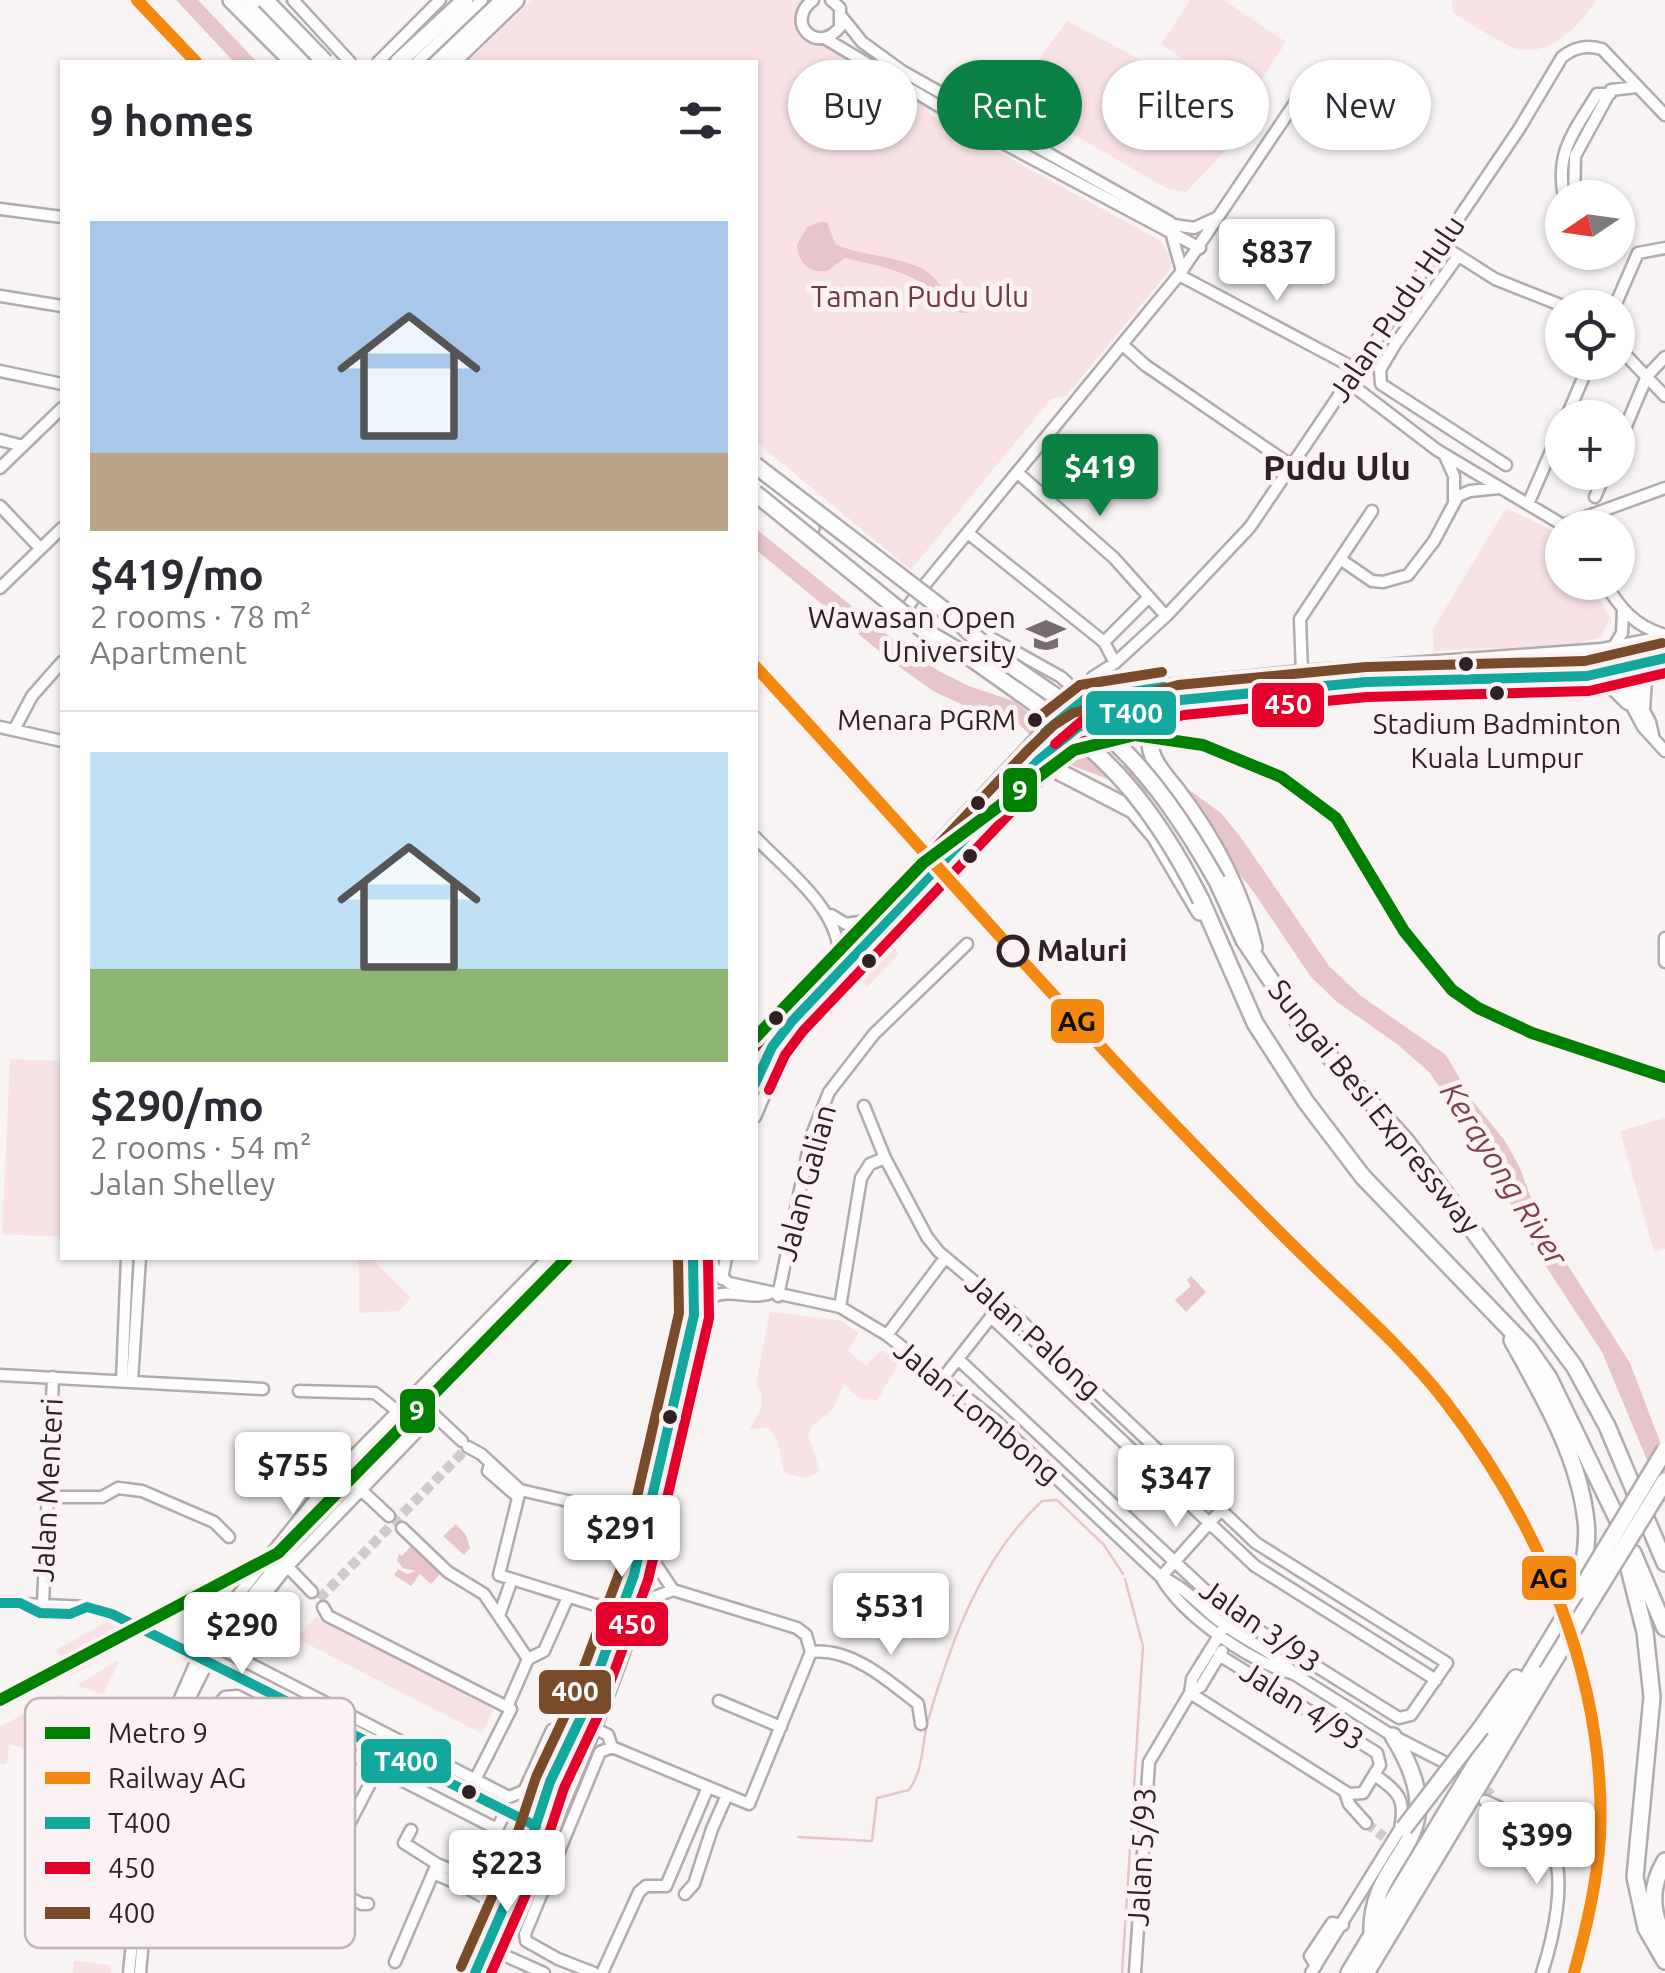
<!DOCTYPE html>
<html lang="en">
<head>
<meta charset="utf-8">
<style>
	body { margin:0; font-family:Ubuntu,sans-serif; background:#f7f7f7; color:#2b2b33; height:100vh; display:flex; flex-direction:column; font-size:38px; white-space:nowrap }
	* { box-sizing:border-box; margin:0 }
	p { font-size:32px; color:#7c7c81 }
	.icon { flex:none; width:55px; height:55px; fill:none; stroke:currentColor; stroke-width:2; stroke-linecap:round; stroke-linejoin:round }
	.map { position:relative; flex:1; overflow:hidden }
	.drawer { position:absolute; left:60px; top:60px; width:698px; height:1200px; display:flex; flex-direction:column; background:#fff; border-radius:0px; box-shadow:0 2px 8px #0004 }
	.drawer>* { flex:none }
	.banner { position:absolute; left:788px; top:60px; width:728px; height:90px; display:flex; gap:20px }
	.needle { width:65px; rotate:257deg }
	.buttons { position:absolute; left:1545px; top:180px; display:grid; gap:20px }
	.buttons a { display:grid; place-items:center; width:90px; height:90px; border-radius:50%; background:#fff; box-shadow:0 2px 8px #0004; font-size:50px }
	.price { position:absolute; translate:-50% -85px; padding:0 22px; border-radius:10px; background:#fff; color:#222; font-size:32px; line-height:65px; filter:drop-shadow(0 2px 5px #0008) }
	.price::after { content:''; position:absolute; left:50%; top:60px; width:30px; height:22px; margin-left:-15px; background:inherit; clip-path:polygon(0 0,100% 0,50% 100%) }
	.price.on { background:#0b8043; color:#fff }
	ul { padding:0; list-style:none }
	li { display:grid; align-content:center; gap:20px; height:530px; padding:0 30px }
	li+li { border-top:2px solid #e1e1e2 }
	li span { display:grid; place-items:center; height:310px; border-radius:0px; color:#555 }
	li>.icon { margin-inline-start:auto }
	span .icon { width:180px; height:180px; fill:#fffc; stroke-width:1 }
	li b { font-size:42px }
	h2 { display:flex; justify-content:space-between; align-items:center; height:120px; padding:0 30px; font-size:42px }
	.chip { padding:0 35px; border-radius:45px; background:#fff; box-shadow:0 2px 8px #0004; font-size:35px; line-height:90px }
	.chip.on { background:#0b8043; color:#fff }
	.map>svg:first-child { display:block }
	.green { fill:#f8e2e6 }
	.water { fill:#e6c5cb }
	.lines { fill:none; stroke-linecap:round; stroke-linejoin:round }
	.stream { stroke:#e6c5cb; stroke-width:2.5 }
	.minor-tunnel { stroke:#d1caca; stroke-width:10; stroke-dasharray:10 5; stroke-linecap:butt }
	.minor-casing { stroke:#b3aaab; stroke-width:15 }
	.major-casing { stroke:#b3aaab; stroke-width:19 }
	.highway-casing { stroke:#b3aaab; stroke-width:20 }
	.minor { stroke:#fefdfd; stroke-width:10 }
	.major { stroke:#fefdfd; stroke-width:14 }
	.highway { stroke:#fefdfd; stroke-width:15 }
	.highway-bridge-casing { stroke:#b3aaab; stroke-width:20; stroke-linecap:butt }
	.highway-bridge { stroke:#fefdfd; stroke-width:15 }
	.bus-1-casing { stroke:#fbf2f3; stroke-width:18 }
	.bus-2-casing { stroke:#fbf2f3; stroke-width:18 }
	.bus-3-casing { stroke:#fbf2f3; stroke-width:18 }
	.bus-1 { stroke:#12a89d; stroke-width:10 }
	.bus-2 { stroke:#e4002b; stroke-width:10 }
	.bus-3 { stroke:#7a4b2a; stroke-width:10 }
	.rail-1-casing { stroke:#fbf2f3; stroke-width:20 }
	.rail-1 { stroke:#f48911; stroke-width:12 }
	.metro-1-casing { stroke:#fbf2f3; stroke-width:20 }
	.metro-1 { stroke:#008000; stroke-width:12 }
	.bus-dot { fill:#302124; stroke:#fbf2f3; stroke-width:4 }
	.stop-dot { fill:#fbf2f3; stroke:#302124; stroke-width:5 }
	.labels { text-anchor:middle; stroke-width:10; stroke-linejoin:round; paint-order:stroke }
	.bus-label { font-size:28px; fill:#302124; stroke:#fbf2f3; text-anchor:end }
	.park-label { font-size:30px; fill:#713745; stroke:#fbf2f3 }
	.street-label { font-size:30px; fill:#302124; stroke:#fbf2f3 }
	.poi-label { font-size:30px; fill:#302124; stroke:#fbf2f3; text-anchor:end }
	.stop-label { font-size:30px; font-weight:bold; fill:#302124; stroke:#fbf2f3; text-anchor:start }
	.water-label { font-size:32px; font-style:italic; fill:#7d4250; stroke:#fbf2f3 }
	.quarter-label { font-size:35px; font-weight:bold; fill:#302124; stroke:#fbf2f3 }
	.key { fill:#fbf2f3; stroke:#beb3b5; stroke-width:2.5 }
	.key-label { font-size:28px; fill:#302124 }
	.line-badge { stroke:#fbf2f3; stroke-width:4 }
	.badge-label { font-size:28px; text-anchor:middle; font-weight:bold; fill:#fff }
	.pale-badge-label { font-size:28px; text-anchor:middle; font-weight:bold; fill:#111 }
</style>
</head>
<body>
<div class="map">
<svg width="1665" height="1973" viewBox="0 0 1665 1973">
	<rect width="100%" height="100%" fill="#f9f4f4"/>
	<path class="green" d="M531,0H810L802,33L808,40L830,46L931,109L929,114L1161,241L1172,261L1169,271L1066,396L1051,399L911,570L755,441V62H468Z
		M1190,0H1224L1286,42L1247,102L1161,44Z
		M1452,0H1596C1579,25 1556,53 1522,50C1506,48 1469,22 1453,13Z
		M1067,21L1242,113L1227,149L1186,192L1166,188L1011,98Z
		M1506,508L1562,535V582L1590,583L1610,618L1601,637L1570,645L1434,651L1433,629Z
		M889,943L899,954L867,987L856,976Z
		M10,1059L62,1061V1237L2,1234Z
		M1665,1118V1249L1654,1252L1620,1131Z
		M359,1258H371L411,1298L399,1311L359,1313Z
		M770,1312L839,1320L859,1332L848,1351L866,1366L881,1350L900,1361L877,1401L859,1398L844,1384L833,1409L812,1426L808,1435L820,1471C807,1480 799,1478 784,1473L777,1439L768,1428L750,1429L761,1408L762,1396L756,1383Z
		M316,1617L494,1709L482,1734L296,1638Z
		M115,1621L131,1629L133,1635L129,1643L71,1676L56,1650L104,1623Z
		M116,1661L119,1662L103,1694L77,1686Z
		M59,1694L100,1705L96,1718L57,1707L44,1754L9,1744L7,1764H0V1727Z
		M74,1961L111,1965V1973H73Z"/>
	<path class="water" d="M176,0H198L257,62H234Z
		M820,222H827L835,244C860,256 893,255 921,268C942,278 939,296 972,305L974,311C948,320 940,294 922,283C900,269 869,264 845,258L827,271C809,273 798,263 797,245L807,227Z
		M755,528L905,649L939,671L969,686L1016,702L1054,733L1082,751L1185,787L1221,813L1242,839L1329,966L1361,996L1446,1055L1472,1100L1505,1141L1520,1168L1539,1220L1630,1363L1665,1455V1503L1602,1352L1526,1236L1483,1149L1429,1072L1397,1044L1337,1002L1311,977L1253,891L1186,808L1065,763L1051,755L1007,713L963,705L933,691L890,660L755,549Z
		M1191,1276L1206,1292L1186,1312L1175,1300L1191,1286L1187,1280Z
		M456,1524L466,1535L470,1548L464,1555L443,1536Z
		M412,1545L441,1573L431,1584L420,1574L411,1586L394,1575L398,1569L407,1574L416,1571L403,1568L397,1561L399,1554L402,1556Z"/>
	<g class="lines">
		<path class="stream" d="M798,1837L872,1841L877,1798L909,1790C925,1767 921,1743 929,1717C952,1639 981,1558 1042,1501L1057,1500L1104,1545L1123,1574
			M1122,1973L1143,1646L1125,1579"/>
		<path class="minor-tunnel" d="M319,1599L468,1447L464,1443
			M1449,1764L1492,1795
			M1366,1823L1384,1837"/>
		<g class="minor-casing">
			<path id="minor" d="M293,0L350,62
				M813,0C784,22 817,56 840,27V8L831,0
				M842,17L862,42L902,71L1170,222
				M826,39L986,134L1200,248
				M378,62L440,0
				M417,62L482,0
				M435,62L500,0
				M1564,198C1555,151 1574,132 1597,94H1610
				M1574,198L1575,156L1611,90L1636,87
				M0,209L62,217
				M1174,225L1194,228L1216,218
				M1171,232L1182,271
				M1440,244L1495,279L1568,308
				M1458,256L1396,343L1380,370L1381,384L1506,465
				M1179,275L1356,369
				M0,296L62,306
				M1614,308L1638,253L1665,248
				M1123,345L1145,365L1292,466
				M1618,347L1665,396
				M0,371L62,384
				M1348,382L1437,450L1568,528
				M1566,418L1590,362
				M0,440L23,446
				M1618,445L1647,376L1665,357
				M1445,456L1454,476V501
				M0,468L62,408
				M1018,473L1114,558L1166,616
				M1595,497L1606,472
				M1528,504L1562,426
				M0,506L40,548
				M1566,524L1665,488
				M968,533L1104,642L1115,663
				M1340,559L1372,581L1383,582L1408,575L1434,541L1458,496L1470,491L1499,488
				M1604,582C1621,609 1634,626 1665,635
				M0,588L62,528
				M908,618L909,605L918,593L1179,275L1313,76
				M973,628L1061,677L1085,699
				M1104,642L1149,597
				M1613,648L1622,633L1623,611
				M994,667L1064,714
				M1622,669L1650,722L1653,735
				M1613,671L1643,727L1665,751
				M1302,673L1300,619L1372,511
				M1085,699L1093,677L1115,663L1166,616L1250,527L1519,129L1562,57C1575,47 1586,45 1602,49L1665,115
				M0,727L62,741
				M14,730L32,696L62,662
				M755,837C785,869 836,906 839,952
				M831,915L846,924L866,921
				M1665,938V962
				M864,1106L885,1158L927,1237L939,1252L1019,1319L1256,1543L1447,1663L1411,1715L1399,1718L1255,1628L1207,1592L958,1359
				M755,1117L778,1063L772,1047
				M711,1259L716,1272L729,1283L840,1307L887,1335L996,1421L1161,1577C1183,1616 1250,1662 1294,1674
				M722,1279L726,1258
				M778,1296L811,1137L829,1092L874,1034L967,944
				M707,1300C727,1286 746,1300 768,1294
				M840,1307L861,1178L870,1164L885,1158
				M991,1317L1255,1566L1436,1680
				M887,1335L945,1258
				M0,1375L263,1389
				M943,1378L994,1313
				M122,1380L127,1258
				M132,1380L140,1258
				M299,1391L375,1393L401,1414
				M430,1411L462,1441
				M434,1414L287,1567L227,1643V1652L509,1797L524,1791L552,1730
				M468,1447L481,1454L520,1490L647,1519
				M491,1463L488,1471L518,1497
				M360,1489L389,1516
				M520,1490L499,1575L602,1607L625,1603
				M48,1497H102L118,1488L142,1491L214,1522L229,1537
				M402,1528L448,1572L484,1594L528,1659
				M285,1564L312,1592
				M1161,1577L1221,1510
				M1162,1577C1187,1588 1204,1611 1227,1627C1250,1643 1275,1652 1294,1674L1393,1736L1448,1764
				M0,1603L87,1607L112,1614L536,1826
				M43,1604L53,1377
				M323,1607L328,1616L511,1709L475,1780
				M637,1613L655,1597L673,1590
				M499,1616L512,1579
				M811,1652C851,1647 889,1681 918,1704L921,1724
				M1190,1693L1349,1794L1363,1793L1380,1765L1377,1753L1219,1655
				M1190,1693L1201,1686L1222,1651
				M719,1701L781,1727
				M507,1707L528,1659L544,1651L568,1597
				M592,1727L608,1735L612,1747
				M612,1747L749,1804L811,1652L806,1635L797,1628L673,1590L651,1557
				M1345,1792L1349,1804L1366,1823
				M1485,1801C1507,1810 1533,1825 1548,1844C1570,1872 1552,1942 1542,1973
				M170,1806L216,1707L225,1697L237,1696L497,1829L506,1811
				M167,1807L362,1904H368
				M411,1830L404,1843L437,1864L509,1894
				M433,1873L467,1888
				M471,1878L467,1888L491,1901L469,1953L477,1968
				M318,1884L389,1747
				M685,1894L694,1884L712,1829L727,1795
				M497,1952L544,1973
				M395,1962L437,1864
				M1316,1966L1310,1956L1332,1923L1343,1925
				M129,1973L146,1802L160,1744L210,1630L333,1477L548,1258
				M140,1973C147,1898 149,1820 171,1748C207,1629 295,1542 378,1454C441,1388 504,1323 568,1258
				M594,1973L558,1959L526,1941L525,1934L600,1752L612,1747
				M602,1973L639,1892L646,1886H666L708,1787
				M1135,1973L1149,1762L1190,1693L1192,1679L1225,1626
				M1311,1973L1400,1829C1406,1798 1399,1793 1375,1775"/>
		</g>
		<g class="major-casing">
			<path id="major" d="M1523,666C1551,666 1597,657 1620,668
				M1614,670L1618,661L1659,648
				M1588,676L1615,689L1628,702
				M1642,709L1644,681L1665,663
				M755,1041L1049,727L1074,705L1109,693L1302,673L1602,651L1665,638
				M755,1084L772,1047L792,1021L1039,760L1063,737L1078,727L1181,700L1366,682L1587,676L1665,658
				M475,1973L524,1861L550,1782L583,1713L634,1575L694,1315L693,1258
				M489,1973C538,1854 595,1737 635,1614C653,1559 665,1501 677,1444C691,1382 704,1321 711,1258"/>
		</g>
		<g class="highway-casing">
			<path id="highway" d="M231,0L293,62
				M250,0L310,62
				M398,62L465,0
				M452,62L516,0
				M755,483L811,528
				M971,658L1019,692
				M1208,697C1185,705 1153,709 1150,740C1149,759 1164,774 1175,788C1211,835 1241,889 1254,947
				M1023,777L1035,769L1050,767L1133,810L1155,836L1200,912
				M1217,881L1244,940L1300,1024L1406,1141L1574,1366L1607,1426L1665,1563
				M1201,900L1255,1023L1306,1102L1363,1177L1528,1348L1549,1378L1625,1535L1628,1565L1645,1632L1652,1697L1635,1877L1646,1928L1665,1961
				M1633,1553L1665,1628
				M1481,1728L1516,1678
				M1665,1861C1649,1888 1651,1912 1665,1940
				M1372,1936C1368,1849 1461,1845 1393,1736
				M1349,1973L1580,1591C1582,1568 1589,1544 1586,1521C1579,1456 1543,1396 1512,1340
				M1366,1973L1547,1672"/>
		</g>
		<use href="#minor" class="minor"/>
		<use href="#major" class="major"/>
		<use href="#highway" class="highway"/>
		<g class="highway-bridge-casing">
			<path id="highway-bridge" d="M265,0L325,62
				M755,465L957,620C1001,665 1057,693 1105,733C1151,773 1187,828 1217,881
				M755,493L926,632L971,658
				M1019,692C1108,754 1152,803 1201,900
				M1580,1591L1665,1450
				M1547,1672L1665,1481
				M1404,1828L1481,1728"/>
		</g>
		<use href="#highway-bridge" class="highway-bridge"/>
		<g class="bus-1-casing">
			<path id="bus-1" d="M1045,732L1085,699L1164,687
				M755,1084L772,1047L792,1021L1039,760L1078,727L1181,700L1366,682L1587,676L1665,658
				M0,1603H20L40,1613L70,1614L87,1607L112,1614L536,1826
				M475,1973L524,1861L550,1782L583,1713L634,1575L694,1315L693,1258"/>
		</g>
		<g class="bus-2-casing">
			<path id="bus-2" d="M1055,744L1091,713L1166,702
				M769,1090L785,1055L803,1031L1050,771L1084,741L1184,715L1367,697L1589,691L1665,673
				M491,1973L538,1867L564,1788L597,1718L648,1580L709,1318L708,1258"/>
		</g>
		<g class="bus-3-casing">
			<path id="bus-3" d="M1035,720L1080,685L1162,672
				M755,1048L781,1011L1028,750L1054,725L1073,713L1178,685L1366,667L1585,661L1662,643
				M461,1967L510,1856L536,1777L569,1707L620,1571L679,1313L678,1258"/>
		</g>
		<use href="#bus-1" class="bus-1"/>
		<use href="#bus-2" class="bus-2"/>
		<use href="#bus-3" class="bus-3"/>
		<g class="rail-1-casing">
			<path id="rail-1" d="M137,0L196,62
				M755,666C882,803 1005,945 1133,1081C1191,1142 1249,1203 1309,1261C1356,1307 1405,1350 1445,1401C1540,1524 1607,1680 1600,1837C1597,1884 1586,1929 1574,1973"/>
		</g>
		<use href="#rail-1" class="rail-1"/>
		<g class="metro-1-casing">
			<path id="metro-1" d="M755,1038L923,863L1074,750L1135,735L1203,745L1281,777L1336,818L1404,931L1452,990L1478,1008L1532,1033L1665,1077
				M0,1700L278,1553L567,1258"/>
		</g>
		<use href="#metro-1" class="metro-1"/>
	</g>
	<defs>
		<g id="university-bare" transform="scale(3)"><path d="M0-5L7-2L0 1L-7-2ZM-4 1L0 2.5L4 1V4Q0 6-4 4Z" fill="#766b6d" stroke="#fbf2f3" stroke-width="2.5" paint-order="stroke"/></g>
	</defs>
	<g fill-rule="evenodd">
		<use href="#university-bare" x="1046" y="635"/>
	</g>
	<g class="bus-dot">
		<circle cx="1466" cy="664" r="9"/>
		<circle cx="1497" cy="693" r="9"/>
		<circle cx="1035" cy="720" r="9"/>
		<circle cx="978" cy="803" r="9"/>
		<circle cx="970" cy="856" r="9"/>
		<circle cx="869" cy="961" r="9"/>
		<circle cx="776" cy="1018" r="9"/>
		<circle cx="670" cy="1417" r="9"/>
		<circle cx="469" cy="1792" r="9"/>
	</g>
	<circle class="stop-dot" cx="1013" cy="951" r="14"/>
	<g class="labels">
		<g class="bus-label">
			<text x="1016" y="730">Menara PGRM</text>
			<text x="1497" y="734" text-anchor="middle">Stadium Badminton<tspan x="1497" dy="34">Kuala Lumpur</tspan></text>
		</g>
		<g class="park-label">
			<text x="920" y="307">Taman Pudu Ulu</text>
		</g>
		<g class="street-label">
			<text transform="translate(1397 309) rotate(-56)" y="10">Jalan Pudu Hulu</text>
			<text transform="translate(1374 1107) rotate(51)" y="10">Sungai Besi Expressway</text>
			<text transform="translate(806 1183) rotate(-75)" y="10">Jalan Galian</text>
			<text transform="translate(1033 1336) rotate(42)" y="10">Jalan Palong</text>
			<text transform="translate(977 1412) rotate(40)" y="10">Jalan Lombong</text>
			<text transform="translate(48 1490) rotate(-87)" y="10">Jalan Menteri</text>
			<text transform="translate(1260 1626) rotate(35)" y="10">Jalan 3/93</text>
			<text transform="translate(1302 1706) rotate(32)" y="10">Jalan 4/93</text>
			<text transform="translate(1142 1857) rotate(-87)" y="10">Jalan 5/93</text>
		</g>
		<g class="poi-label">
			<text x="1016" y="628">Wawasan Open<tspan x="1016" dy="34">University</tspan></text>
		</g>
		<g class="stop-label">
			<text x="1037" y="961">Maluri</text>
		</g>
		<g class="water-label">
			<text transform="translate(1504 1174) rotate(58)" y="11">Kerayong River</text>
		</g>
		<g class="quarter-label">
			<text x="1337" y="480">Pudu Ulu</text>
		</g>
	</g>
	<rect x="25" y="1698" width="330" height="250" rx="15" class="key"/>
	<rect x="45" y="1727" width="45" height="12" fill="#008000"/>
	<rect x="45" y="1772" width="45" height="12" fill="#f48911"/>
	<rect x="45" y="1817" width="45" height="12" fill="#12a89d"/>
	<rect x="45" y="1862" width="45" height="12" fill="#e4002b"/>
	<rect x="45" y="1907" width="45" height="12" fill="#7a4b2a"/>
	<g class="key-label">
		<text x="108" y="1743">Metro 9</text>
		<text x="108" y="1788">Railway AG</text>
		<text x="108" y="1833">T400</text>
		<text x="108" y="1878">450</text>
		<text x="108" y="1923">400</text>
	</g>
	<g class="line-badge">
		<rect x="1250" y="681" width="76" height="48" rx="10" fill="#e4002b"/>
		<rect x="1084" y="689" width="94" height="48" rx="10" fill="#12a89d"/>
		<rect x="1001" y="766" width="38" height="48" rx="10" fill="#008000"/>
		<rect x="1049" y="997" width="57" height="48" rx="10" fill="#f48911"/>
		<rect x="398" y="1387" width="39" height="48" rx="10" fill="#008000"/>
		<rect x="1520" y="1554" width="58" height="48" rx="10" fill="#f48911"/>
		<rect x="594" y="1600" width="76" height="48" rx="10" fill="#e4002b"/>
		<rect x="537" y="1668" width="76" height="48" rx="10" fill="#7a4b2a"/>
		<rect x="359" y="1737" width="94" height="48" rx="10" fill="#12a89d"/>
	</g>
	<g class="badge-label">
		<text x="1288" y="714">450</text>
		<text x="1131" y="723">T400</text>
		<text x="1020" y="800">9</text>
		<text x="417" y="1420">9</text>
		<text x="632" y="1634">450</text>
		<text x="575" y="1701">400</text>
		<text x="406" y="1771">T400</text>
	</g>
	<g class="pale-badge-label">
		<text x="1077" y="1031">AG</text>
		<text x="1549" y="1588">AG</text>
	</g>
</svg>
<div class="buttons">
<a><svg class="needle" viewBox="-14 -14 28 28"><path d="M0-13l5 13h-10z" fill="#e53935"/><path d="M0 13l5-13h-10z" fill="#7c7c81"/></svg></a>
<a><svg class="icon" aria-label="locate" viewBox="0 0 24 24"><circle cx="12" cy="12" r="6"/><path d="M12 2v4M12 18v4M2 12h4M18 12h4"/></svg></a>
<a>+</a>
<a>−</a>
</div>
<b class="price" style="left:1277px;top:304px">$837</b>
<b class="price on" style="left:1100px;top:519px">$419</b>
<b class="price" style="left:293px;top:1517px">$755</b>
<b class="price" style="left:1176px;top:1530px">$347</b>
<b class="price" style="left:622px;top:1580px">$291</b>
<b class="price" style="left:891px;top:1658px">$531</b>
<b class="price" style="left:242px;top:1677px">$290</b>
<b class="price" style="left:1537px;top:1887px">$399</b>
<b class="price" style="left:507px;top:1915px">$223</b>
<div class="banner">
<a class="chip">Buy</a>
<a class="chip on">Rent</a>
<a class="chip">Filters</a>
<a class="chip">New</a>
</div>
<section class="drawer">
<h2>9 homes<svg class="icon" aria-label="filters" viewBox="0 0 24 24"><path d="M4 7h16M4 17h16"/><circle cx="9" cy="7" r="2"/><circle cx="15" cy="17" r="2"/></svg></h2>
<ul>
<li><span style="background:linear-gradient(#a9c7e8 75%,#b9a48a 0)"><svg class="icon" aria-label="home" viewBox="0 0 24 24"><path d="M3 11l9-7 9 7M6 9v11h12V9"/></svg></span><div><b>$419/mo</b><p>2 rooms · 78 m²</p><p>Apartment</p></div></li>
<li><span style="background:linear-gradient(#bfe0f5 70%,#8fb573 0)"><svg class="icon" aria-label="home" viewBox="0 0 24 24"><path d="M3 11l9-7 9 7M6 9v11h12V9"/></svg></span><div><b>$290/mo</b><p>2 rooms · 54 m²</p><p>Jalan Shelley</p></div></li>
</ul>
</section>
</div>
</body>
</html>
